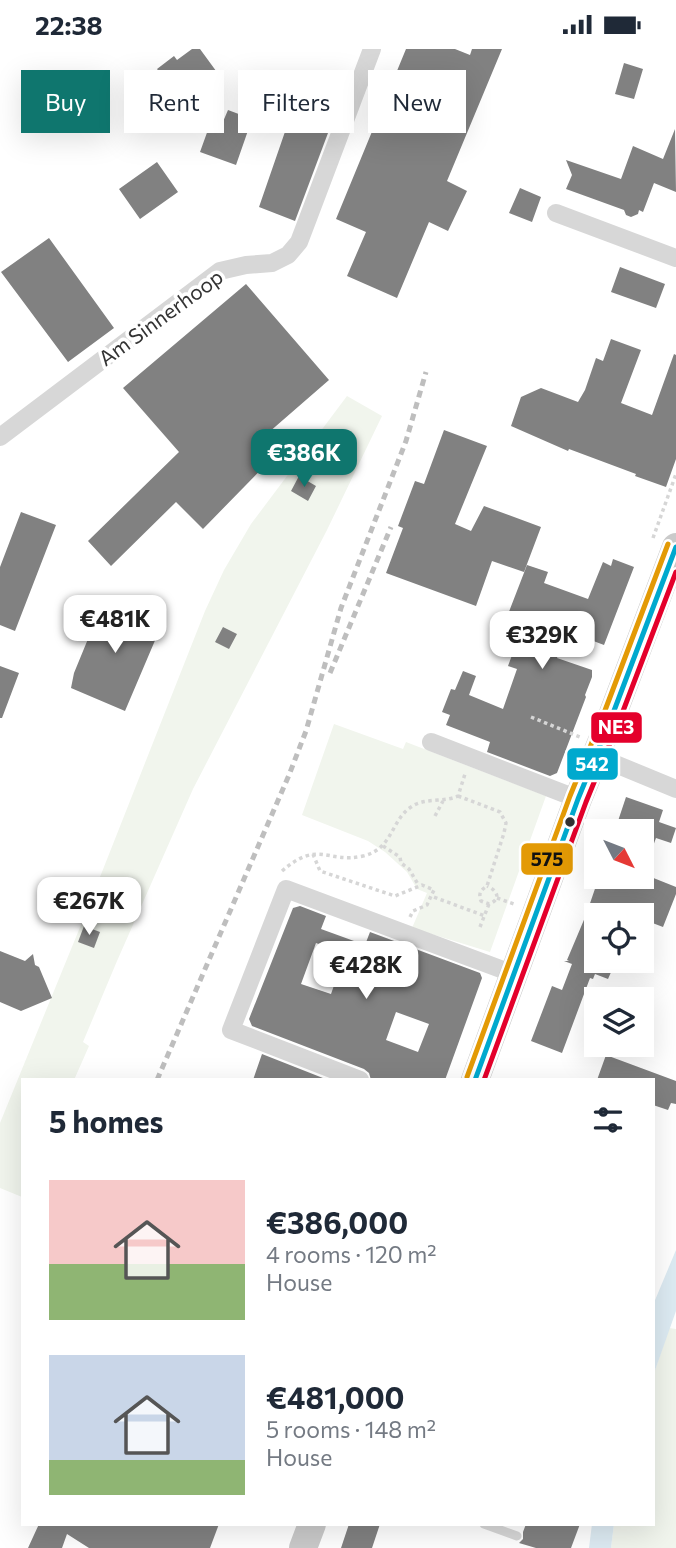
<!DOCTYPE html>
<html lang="en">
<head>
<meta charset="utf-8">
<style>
	body { margin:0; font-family:Commissioner,sans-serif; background:#f2f2f3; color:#1f2937; height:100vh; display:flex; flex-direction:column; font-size:26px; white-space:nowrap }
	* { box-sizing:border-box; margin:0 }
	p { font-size:23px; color:#747a83 }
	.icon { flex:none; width:38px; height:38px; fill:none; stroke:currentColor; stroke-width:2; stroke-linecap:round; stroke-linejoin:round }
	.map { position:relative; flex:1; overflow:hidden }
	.drawer { position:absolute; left:21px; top:1029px; width:634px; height:448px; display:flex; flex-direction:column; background:#fff; border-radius:0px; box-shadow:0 7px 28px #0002 }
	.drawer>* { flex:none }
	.banner { position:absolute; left:21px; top:21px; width:635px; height:63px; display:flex; gap:14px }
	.needle { width:46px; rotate:132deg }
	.buttons { position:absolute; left:584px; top:770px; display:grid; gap:14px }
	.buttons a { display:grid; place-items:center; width:70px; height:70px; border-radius:0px; background:#fff; box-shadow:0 7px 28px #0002; font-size:35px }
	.price { position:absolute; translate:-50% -60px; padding:0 16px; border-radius:14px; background:#fff; color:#222; font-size:23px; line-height:46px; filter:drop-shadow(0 2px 4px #0008) }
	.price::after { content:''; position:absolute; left:50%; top:42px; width:21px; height:16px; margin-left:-10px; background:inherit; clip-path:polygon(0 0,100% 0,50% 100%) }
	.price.current { background:#0f766e; color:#fff }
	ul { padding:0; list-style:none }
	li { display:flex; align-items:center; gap:21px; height:175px; padding:0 28px }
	li span { display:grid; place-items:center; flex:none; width:196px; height:140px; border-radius:0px; color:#555 }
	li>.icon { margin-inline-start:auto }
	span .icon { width:84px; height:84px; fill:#fffc; stroke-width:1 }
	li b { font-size:30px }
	h2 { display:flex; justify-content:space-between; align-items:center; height:84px; padding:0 28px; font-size:30px }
	.pill { padding:0 24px; border-radius:0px; background:#fff; box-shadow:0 7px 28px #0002; font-size:24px; line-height:63px }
	.pill.current { background:#0f766e; color:#fff }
	.status { display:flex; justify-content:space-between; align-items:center; height:49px; padding:0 35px; background:#fff; direction:ltr }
	.status svg { height:19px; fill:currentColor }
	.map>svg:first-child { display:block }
	.green { fill:#f1f5ed }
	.water { fill:#ddebf3 }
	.building { fill:#818181; fill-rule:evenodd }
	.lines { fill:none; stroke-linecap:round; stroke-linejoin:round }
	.path { stroke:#d6d6d6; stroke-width:3.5; stroke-dasharray:3.5 3.5; stroke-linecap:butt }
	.lane { stroke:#d7d7d7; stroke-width:9 }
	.street { stroke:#d7d7d7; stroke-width:18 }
	.primary { stroke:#cacaca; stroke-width:28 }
	.rail { stroke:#bebebe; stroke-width:5; stroke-dasharray:7 5; stroke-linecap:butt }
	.bus-1-casing { stroke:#fff; stroke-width:10 }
	.bus-2-casing { stroke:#fff; stroke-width:10 }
	.bus-3-casing { stroke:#fff; stroke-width:10 }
	.bus-1 { stroke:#00a9ce; stroke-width:5 }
	.bus-2 { stroke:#e4002b; stroke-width:5 }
	.bus-3 { stroke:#e39a05; stroke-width:5 }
	.bus-dot { fill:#333; stroke:#fff; stroke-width:2.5 }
	.labels { text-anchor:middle; stroke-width:7; stroke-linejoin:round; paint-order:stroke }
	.street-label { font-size:21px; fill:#333; stroke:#fff }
	.line-badge { stroke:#fff; stroke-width:2.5 }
	.badge-label { font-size:19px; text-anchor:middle; font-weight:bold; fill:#fff }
	.pale-badge-label { font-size:19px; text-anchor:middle; font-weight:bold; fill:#111 }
</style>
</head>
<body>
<div class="status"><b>22:38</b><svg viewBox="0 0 49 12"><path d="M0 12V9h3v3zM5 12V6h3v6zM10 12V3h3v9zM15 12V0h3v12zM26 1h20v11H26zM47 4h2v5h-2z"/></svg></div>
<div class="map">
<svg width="676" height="1499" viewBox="0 0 676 1499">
	<rect width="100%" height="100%" fill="#fff"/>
	<path class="green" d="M347,347L382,367L327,481L193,740L117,912L83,993L89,997L74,1031H23L22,1148L0,1139V1074L85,866L205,562L224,521L251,475Z
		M334,675L403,700L406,693L546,747L490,903L412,879L427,844L417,840L407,823L385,803L368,792L302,766Z
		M669,1279L676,1280V1499H611L614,1475H653V1327Z"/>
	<path class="water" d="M676,1201V1262L653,1327V1256Z
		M592,1475H614L611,1499H589Z"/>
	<path class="building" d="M192,0H200L219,26L181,53L157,20L174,7L177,11Z
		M406,0H455L470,6L472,0H502L447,132L467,142L448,182L429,173L397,249L347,227L366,183L336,170Z
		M624,14L643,20L634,50L615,45Z
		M297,48L337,60L295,172L259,158Z
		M228,61L252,70L236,116L200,103L209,78L219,82Z
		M675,80L676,143L654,134L643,163L639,161L638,165L631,168L626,166L624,161L566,140L572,126L566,111L621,130L633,97L663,110Z
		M157,113L178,143L140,170L119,140Z
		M520,139L541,148L532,173L509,164Z
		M49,189L114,279L68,313L1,223Z
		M620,218L665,235L656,259L611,243Z
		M246,235L329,331L268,384L282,399L203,480L176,453L111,517L88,492L179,403L123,339Z
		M611,290L641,301L621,354L652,366L674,305L676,306V410L666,438L635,427L636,425L569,400L568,402L511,377L521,348L541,339L578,353L585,341L596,309L603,312Z
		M444,381L487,397L455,475L471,482L484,457L541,478L524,523L492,512L476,557L386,524L403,479L398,477L415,432L424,435Z
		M299,427L316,437L308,452L291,442Z
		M21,463L56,476L15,582L0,576V518Z
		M613,510L634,518L604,596L567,582L557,609L592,621V628L585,646L586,648L557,724L550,727L487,703L490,693L446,676L450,666L442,663L451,640L455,641L463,622L476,627L469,646L503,660L517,620L508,617L522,579L505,573L527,516L548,523L544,534L588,550L603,513L611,517Z
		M104,551L162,575L125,662L71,639L74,624Z
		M223,578L237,585L229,600L215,593Z
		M0,617L19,624L2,669H0Z
		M626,748L663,761L659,773L676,779L671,794L656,789L644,822H642V782H638L617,775Z
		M599,828H651L676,838V845L663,878L642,870V866H597V912H616L608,930L595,925L593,930L590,929L562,1004L531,992L552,937L562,941L572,915L564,912H569L567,911L586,866Z
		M300,857L326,867L321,880L365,896L370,883L480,924L482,929L445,1031H371L369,1024L364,1020L252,977L249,970L293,859ZM316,894L345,905L331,945L301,935ZM396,963L429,975L418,1003L386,991Z
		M84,877L100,883L94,899L78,893Z
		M0,902L25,912L33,905L35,916L39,918L52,949L21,962L0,953Z
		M262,1005L328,1031H253Z
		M606,1006L676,1032V1055L671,1054L668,1061L653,1056V1031H597Z
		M39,1475H219L210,1499H89L67,1485L62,1499H28Z
		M349,1475H380L372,1499H341Z
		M526,1475H580L571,1499H536L519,1494L523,1490V1483Z"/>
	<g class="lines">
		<path class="path" d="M653,489L676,425
			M531,668L580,688
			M458,747L500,763L506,774L504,784L487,837C481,841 478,844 481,852L489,855C502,850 497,841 487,837
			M435,767L443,752
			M383,797L400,808L401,814L409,820L419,837
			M313,805L320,822L395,847L422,836L434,841L431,847
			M282,822C319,790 327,815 363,807C393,800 391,771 411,758C425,748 443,754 458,747L465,725
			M497,849L514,855
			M410,868L413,862L427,856L431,847L485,867
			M480,878L489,855"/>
		<path class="lane" d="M484,1475L517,1487"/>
		<path class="street" d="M556,164L676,209
			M0,388L220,222L246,216L272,214L288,206L299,193L307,172L372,0
			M431,693L578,750
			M596,707L676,740
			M360,1031L231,981L286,840L514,925"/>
		<path class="primary" d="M475,1031L578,750L612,667L676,498
			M303,1499L312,1475"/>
		<path class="rail" d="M330,624L391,478
			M157,1031L289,726L306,682L341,559L406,392L426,323"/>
		<g class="bus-1-casing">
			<path id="bus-1" d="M475,1031L578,750L612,667L676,498"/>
		</g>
		<g class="bus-2-casing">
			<path id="bus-2" d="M484,1031L586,753L620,670L676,523"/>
		</g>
		<g class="bus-3-casing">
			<path id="bus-3" d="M467,1028L570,747L604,664L668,495"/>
		</g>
		<use href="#bus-1" class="bus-1"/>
		<use href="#bus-2" class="bus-2"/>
		<use href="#bus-3" class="bus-3"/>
	</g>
	<circle class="bus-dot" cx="570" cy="773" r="6"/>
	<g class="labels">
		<g class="street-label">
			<text transform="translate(161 269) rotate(-36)" y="7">Am Sinnerhoop</text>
		</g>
	</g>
	<g class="line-badge">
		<rect x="590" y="662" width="53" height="33" rx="7" fill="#e4002b"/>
		<rect x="566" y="698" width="53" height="34" rx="7" fill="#00a9ce"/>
		<rect x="520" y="793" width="54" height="34" rx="7" fill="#e39a05"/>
	</g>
	<g class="badge-label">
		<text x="616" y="685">NE3</text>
		<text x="592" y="722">542</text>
	</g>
	<g class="pale-badge-label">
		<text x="547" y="817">575</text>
	</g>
</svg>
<div class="buttons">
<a><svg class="needle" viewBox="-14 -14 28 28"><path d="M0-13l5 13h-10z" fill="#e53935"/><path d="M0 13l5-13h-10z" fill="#747a83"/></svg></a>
<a><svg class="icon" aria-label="locate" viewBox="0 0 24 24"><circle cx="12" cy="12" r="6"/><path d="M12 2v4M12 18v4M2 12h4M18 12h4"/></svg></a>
<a><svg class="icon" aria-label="layers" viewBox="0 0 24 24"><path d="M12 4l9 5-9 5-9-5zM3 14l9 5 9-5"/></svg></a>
</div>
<b class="price current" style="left:304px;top:440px">€386K</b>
<b class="price" style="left:115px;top:606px">€481K</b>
<b class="price" style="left:542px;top:622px">€329K</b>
<b class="price" style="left:89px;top:888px">€267K</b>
<b class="price" style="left:366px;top:952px">€428K</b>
<div class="banner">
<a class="pill current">Buy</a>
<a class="pill">Rent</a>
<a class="pill">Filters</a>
<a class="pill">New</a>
</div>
<section class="drawer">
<h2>5 homes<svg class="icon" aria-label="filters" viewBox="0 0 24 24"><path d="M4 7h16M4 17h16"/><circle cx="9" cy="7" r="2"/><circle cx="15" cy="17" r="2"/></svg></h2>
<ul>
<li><span style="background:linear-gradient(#f6c9c9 60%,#8fb573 0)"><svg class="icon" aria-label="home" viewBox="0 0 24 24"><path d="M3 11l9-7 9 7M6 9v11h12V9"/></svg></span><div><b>€386,000</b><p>4 rooms · 120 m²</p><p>House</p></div></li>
<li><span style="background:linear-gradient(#c9d6e8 75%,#8fb573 0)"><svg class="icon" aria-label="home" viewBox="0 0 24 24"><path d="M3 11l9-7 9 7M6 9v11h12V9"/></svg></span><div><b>€481,000</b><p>5 rooms · 148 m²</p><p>House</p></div></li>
</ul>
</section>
</div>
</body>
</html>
